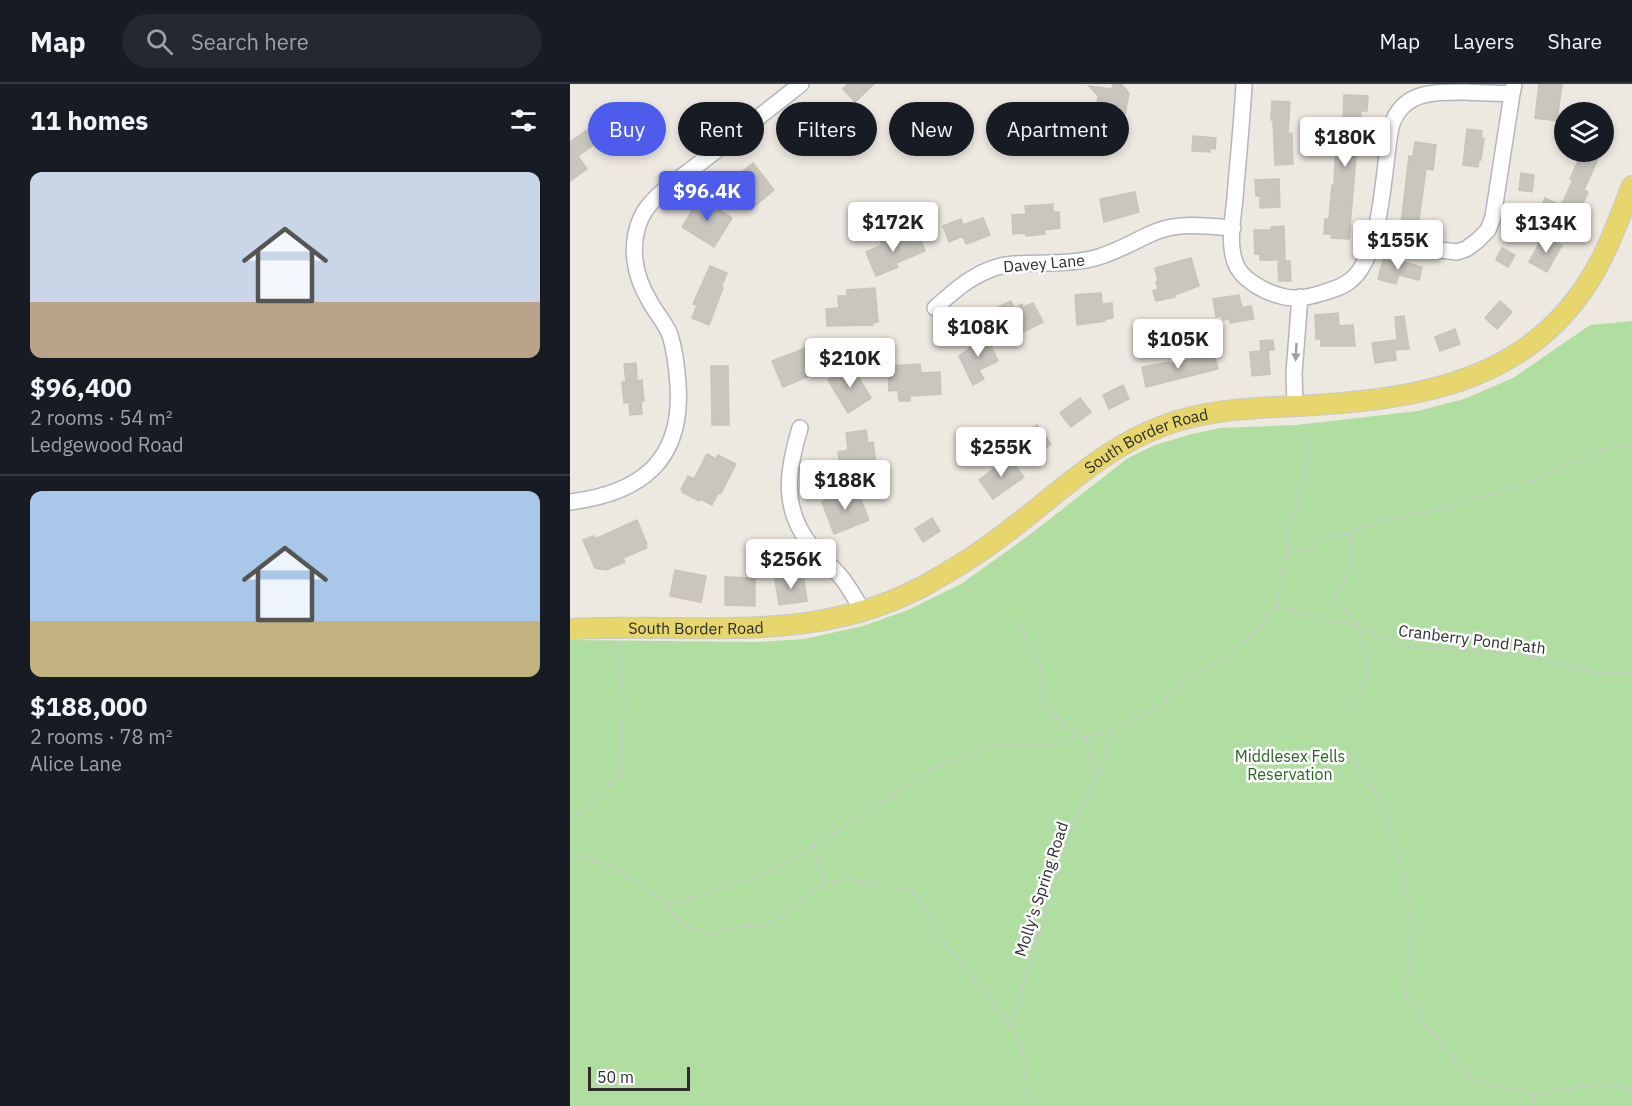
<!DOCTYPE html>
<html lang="en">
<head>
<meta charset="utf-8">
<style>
	body { margin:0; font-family:"IBM Plex Sans",sans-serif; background:#242831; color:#f1f3f6; height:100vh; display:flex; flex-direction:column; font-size:22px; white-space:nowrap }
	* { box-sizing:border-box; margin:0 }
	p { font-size:20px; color:#9ea1a6 }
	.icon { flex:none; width:33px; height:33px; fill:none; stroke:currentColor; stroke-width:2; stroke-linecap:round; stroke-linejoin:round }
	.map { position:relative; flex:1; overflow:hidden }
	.panel { display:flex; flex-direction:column; background:#171b24; width:570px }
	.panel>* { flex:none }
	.guide { position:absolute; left:18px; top:18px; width:570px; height:54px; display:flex; gap:12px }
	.fabs { position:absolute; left:984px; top:18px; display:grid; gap:12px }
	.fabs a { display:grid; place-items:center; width:60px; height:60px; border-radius:50%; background:#171b24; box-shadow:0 3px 9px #0003; font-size:30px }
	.scale { position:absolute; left:18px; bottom:15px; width:102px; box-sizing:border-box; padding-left:6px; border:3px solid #2c2c2c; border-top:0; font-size:16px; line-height:21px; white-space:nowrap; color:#2c2c2c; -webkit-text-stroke:4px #fff; paint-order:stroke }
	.price { position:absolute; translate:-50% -51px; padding:0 14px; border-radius:6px; background:#fff; color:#222; font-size:20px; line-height:39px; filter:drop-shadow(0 2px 3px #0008) }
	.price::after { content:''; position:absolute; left:50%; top:36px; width:18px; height:14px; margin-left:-9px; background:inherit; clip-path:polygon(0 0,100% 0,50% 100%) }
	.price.on { background:#4e5cec; color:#fff }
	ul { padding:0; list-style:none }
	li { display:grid; align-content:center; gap:12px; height:318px; padding:0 30px }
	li+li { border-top:2px solid #363941 }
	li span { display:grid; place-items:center; height:186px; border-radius:12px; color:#555 }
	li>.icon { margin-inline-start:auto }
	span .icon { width:108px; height:108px; fill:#fffc; stroke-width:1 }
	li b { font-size:26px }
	h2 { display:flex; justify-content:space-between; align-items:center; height:72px; padding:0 30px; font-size:26px }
	.tag { padding:0 21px; border-radius:27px; background:#171b24; box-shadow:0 3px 9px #0003; font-size:21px; line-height:54px }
	.tag.on { background:#4e5cec; color:#fff }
	header { display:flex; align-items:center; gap:36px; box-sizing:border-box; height:84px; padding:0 30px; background:#171b24; border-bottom:2px solid #363941 }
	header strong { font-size:28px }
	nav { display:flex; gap:33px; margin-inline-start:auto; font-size:21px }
	.search { width:420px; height:54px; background:#242831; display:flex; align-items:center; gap:15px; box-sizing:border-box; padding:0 21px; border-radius:33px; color:#9ea1a6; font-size:22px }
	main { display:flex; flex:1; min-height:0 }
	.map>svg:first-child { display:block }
	.green { fill:#b0dea1 }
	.building { fill:#c9c6be; stroke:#c8c4ba; stroke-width:1.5 }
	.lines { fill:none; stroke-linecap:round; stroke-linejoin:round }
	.minor-casing { stroke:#b3b5be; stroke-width:18 }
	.major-casing { stroke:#c8c8c8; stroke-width:22 }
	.path { stroke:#c8c8c8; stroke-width:2; stroke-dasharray:4.5 3; stroke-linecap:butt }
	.minor { stroke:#fff; stroke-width:15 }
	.major { stroke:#e6d66c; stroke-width:20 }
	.oneway { fill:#a0a0a0 }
	.labels { text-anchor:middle; stroke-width:5; stroke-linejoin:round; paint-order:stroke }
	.street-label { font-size:16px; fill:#2c2c2c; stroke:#fff }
	.park-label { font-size:16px; fill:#286521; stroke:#fff }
</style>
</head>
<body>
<header>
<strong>Map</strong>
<div class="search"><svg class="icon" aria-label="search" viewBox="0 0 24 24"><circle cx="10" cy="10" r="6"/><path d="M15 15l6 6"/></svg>Search here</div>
<nav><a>Map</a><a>Layers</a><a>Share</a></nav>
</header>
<main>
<section class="panel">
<h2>11 homes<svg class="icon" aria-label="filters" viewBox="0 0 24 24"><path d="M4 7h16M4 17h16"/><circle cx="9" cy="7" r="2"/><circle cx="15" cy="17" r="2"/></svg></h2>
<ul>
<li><span style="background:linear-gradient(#c9d6e8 70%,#b9a48a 0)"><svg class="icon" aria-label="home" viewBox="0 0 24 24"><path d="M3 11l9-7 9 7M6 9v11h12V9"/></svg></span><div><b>$96,400</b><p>2 rooms · 54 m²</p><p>Ledgewood Road</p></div></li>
<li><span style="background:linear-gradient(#a9c7e8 70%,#c2b280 0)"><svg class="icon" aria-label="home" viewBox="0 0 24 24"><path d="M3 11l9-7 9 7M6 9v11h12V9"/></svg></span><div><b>$188,000</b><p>2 rooms · 78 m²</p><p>Alice Lane</p></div></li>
</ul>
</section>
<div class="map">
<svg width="1062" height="1022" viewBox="0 0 1062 1022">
	<rect width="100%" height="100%" fill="#ede8e0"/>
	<path class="green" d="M1062,237V1022H0V556L186,558L234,555L293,542L338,526L391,500L458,452L558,374L585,361L622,350L650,344L727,341L848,327L894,315L943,294L1020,241Z"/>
	<path class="building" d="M278,0H304L285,18L273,5Z
		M543,0H551L559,9L554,36L550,37H545L541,28L532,20L527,19L528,12L519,2L542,5Z
		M969,0H992L987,37L965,34Z
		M774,11L798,12L797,27H791L789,61H787L779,155L761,154L762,150H754L755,135H759L762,101H764L766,58H764V45H769L770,42H773Z
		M702,17L720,18L718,50L722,49L723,80L705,81L703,36H701Z
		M239,28L253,41L269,29L279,44L269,52L267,49L257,59L247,49L235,61L220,46Z
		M33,35L42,48L8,72L17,85L0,97V58Z
		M897,45L912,47L911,54H914L911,76H909L908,83L893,81Z
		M623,52L646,54L645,65L640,64V68L622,67Z
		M845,58L866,61L863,86L856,85L848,143L831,141L839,72H843Z
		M1012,68H1024L1022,72L1028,75L1014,106L1018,108L1007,132L990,124L1003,96L1000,95Z
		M183,79L204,106L181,125L159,98Z
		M951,89L964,91L962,108L949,106Z
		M709,95L710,123L690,124V112H686L685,96Z
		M565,108L569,128L534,138L530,115Z
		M130,114L162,134L144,163L112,143Z
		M975,114L988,120L980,137L967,131Z
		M483,120V128H489L490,144L474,146L475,150L456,152L455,149L443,150L442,131L456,130L455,122Z
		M413,134L420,151L396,160L393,152L379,158L373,142L391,135L393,141Z
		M714,142L715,176H690V170H685L684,146H701V143Z
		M322,150L323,153L330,150L334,158L349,152L355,167L326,179L328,183L306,192L296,168L312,161L309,155Z
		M974,151L992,161L977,188L959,178Z
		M932,164L945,171L938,183L926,176Z
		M814,173L852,183L849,196L829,191L826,200L808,195Z
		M621,174L629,202L604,211L605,213L586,217L583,207L588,205L586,198L588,197L585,184Z
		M720,177L721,197H709L708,178Z
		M140,182L157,189L151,204H153L139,241L122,234L127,221L123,220Z
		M305,204L308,238L303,239V241L257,242L256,225L269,224L268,212H277V206Z
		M531,209L532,220L542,219L543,234L535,235V237L507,241L505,211Z
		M669,211L672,224L681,222L684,235L660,239L659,235L653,236L652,232L646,233L643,215Z
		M441,217L444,224L452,220L453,223L463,219L473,238L442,254L433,236L427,239L421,226Z
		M930,217L942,228L927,245L915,234Z
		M768,229L769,242L783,241L785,262H751V255H746L745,231Z
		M834,232L839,265L825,266L826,276L805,279L802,259L827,256L825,233Z
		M885,245L890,260L870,267L865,253Z
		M415,250L428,277L409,286L414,295L403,301L389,272L404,261L402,256Z
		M703,256L704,266H698L700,290L682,292L680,268L691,267L690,257Z
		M236,264L246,289L213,303L202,277Z
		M644,270L648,285L576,303L572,283L599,278L600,280Z
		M66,279L67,297L72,296L74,317H71L72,330L60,331L59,318L54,319L52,298H56L54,280Z
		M350,280L351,289L370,288L371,310L340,312V317H329L328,306L319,307L318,282Z
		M281,281L301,314L278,329L258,296Z
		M141,282H158L159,341H142Z
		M553,301L559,315L539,325L533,311Z
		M510,314L521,328L501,343L490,329Z
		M467,341L481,360L467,371L452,351Z
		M296,346L298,359L303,358L306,378L270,383L268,368L278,366L276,349Z
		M137,370L146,375L148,371L166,380L151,409L149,408L142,421L130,415L129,417L112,408L113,407L111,405L118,392L124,395Z
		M439,374L454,393L423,415L409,396Z
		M286,404L299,436L264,450L252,418Z
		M362,434L370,447L353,458L345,445Z
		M67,436L77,460L75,461L77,464L53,474L55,478L36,486L25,484L13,456L24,452L25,455Z
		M105,486L136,492L131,518L100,512Z
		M233,490L237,517L209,521L205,495Z
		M155,493L185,494V522L155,521Z"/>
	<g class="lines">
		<g class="minor-casing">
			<path id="minor" d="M674,0C672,38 668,76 665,114C663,134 658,159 665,178C670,195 695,208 711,212C724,216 740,213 752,209C762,206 773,203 781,196C813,170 813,83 821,43C832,7 863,8 895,8C910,9 926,9 942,10L944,0
				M803,158L887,168L896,165L907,157L918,146L923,133L942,10
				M365,224C388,203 411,183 443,180C470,178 495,181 521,175C544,170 564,157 585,148C610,138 637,142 663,144
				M725,322L724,289L730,213
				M230,344C217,387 211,424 241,462C250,473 261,481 270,492C279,502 285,515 293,527
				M0,418C72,409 113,376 108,301C107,284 105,267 100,251C95,238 85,228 79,216C64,191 59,161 71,134C81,111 115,91 134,76C166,51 199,25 231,0"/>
		</g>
		<g class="major-casing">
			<g id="major">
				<path id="s1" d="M0,545C127,538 251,564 366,495C389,482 412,467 433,451C486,412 532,364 595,341C644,323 695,324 746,321C854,314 957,295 1019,197C1038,167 1049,134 1062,102"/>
			</g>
		</g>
		<path class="path" d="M778,449L783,469L775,495L765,514L789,543L800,590L778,625L779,670L814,721L832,790L845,843L835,907L858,944L901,995L965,1011L1030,999L1062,1005
			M717,467H736L754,455L778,449L810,437L876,424L966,396L1021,370L1050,361H1062
			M706,522L789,543L823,558L846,563L954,570L1024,588H1062
			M447,537L469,577L474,620L493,641L517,654
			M517,654L526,695
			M0,738L51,689L54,613L47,560
			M244,762L256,800
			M0,769L35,780L73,801L97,822L111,839L137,850L167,843L192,841L217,830L233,814L256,801L277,794L343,809L358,827L368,850L441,942L452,962L455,979L453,1004L463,1022
			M97,822L206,786L362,685L425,661L474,663L545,646L593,619L613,597L658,572L689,543L706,522L717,467L719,443L732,407L737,369L735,346L732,339
			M441,942L502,742L527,695L545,646
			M963,1022L965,1011"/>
		<use href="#minor" class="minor"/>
		<use href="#major" class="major"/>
	</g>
	<defs><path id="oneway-solid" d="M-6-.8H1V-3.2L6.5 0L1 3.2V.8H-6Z" transform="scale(1.5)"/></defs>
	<use class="oneway" href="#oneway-solid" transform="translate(726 268) rotate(93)"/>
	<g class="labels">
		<g class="street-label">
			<text transform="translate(474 179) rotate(-5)" y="6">Davey Lane</text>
			<text dy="6" stroke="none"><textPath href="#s1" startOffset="628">South Border Road</textPath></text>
			<text dy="6" stroke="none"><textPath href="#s1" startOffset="126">South Border Road</textPath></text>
			<text transform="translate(902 555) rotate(7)" y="6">Cranberry Pond Path</text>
			<text transform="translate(471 805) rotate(-72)" y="6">Molly's Spring Road</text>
		</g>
		<g class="park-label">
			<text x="720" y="678">Middlesex Fells<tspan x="720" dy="18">Reservation</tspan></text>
		</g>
	</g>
</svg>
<div class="fabs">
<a><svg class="icon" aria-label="layers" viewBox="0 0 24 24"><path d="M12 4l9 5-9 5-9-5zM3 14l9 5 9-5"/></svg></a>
</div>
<div class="scale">50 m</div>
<b class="price" style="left:775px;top:84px">$180K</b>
<b class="price on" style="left:137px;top:138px">$96.4K</b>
<b class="price" style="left:323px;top:169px">$172K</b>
<b class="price" style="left:976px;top:170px">$134K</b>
<b class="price" style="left:828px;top:187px">$155K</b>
<b class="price" style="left:408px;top:274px">$108K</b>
<b class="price" style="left:608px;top:286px">$105K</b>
<b class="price" style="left:280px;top:305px">$210K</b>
<b class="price" style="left:431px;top:394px">$255K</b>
<b class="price" style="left:275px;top:427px">$188K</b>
<b class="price" style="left:221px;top:506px">$256K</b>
<div class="guide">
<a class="tag on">Buy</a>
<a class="tag">Rent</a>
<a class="tag">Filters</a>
<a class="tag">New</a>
<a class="tag">Apartment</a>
</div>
</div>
</main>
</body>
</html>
